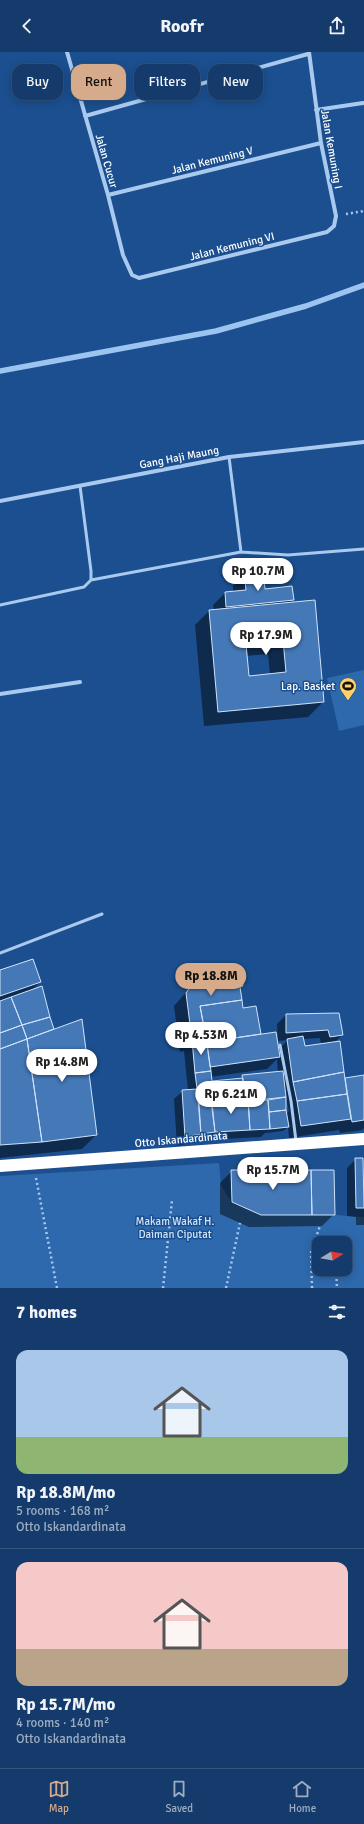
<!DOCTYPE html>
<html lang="en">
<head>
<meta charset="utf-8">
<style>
	body { margin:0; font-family:Signika,sans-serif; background:#214673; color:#f1f3f6; height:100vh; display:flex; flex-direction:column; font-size:15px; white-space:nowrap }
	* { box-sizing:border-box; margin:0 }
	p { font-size:13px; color:#9dadc1 }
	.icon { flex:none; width:22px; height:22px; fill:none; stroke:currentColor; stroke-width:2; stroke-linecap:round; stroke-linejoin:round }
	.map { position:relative; height:1236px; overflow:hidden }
	.side { display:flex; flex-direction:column; background:#143b6b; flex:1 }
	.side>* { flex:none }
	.guide { position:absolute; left:12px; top:12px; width:340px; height:36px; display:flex; gap:8px }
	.needle { width:26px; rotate:79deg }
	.controls { position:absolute; left:312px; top:1184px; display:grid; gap:8px }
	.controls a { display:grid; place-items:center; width:40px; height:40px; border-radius:8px; background:#143b6b; box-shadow:0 2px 10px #0003,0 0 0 1px #33557e; font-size:20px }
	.price { position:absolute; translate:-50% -34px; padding:0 9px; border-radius:14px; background:#fff; color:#222; font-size:13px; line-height:26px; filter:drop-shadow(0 1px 2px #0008) }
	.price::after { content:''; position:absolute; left:50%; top:24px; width:12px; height:9px; margin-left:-6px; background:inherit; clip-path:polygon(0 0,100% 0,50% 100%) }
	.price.active { background:#d6ab8b; color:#111 }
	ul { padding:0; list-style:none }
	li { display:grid; align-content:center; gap:8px; height:212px; padding:0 16px }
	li+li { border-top:1px solid #33557e }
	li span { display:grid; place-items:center; height:124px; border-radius:12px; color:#555 }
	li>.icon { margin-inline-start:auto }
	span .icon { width:72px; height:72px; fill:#fffc; stroke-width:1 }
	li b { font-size:17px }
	h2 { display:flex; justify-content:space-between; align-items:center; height:48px; padding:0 16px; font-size:17px }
	.pill { padding:0 14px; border-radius:12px; background:#143b6b; box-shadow:0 2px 10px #0003,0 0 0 1px #33557e; font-size:14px; line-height:36px }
	.pill.active { background:#d6ab8b; color:#111 }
	header { display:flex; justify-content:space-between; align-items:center; height:52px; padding:0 16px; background:#143b6b; font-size:18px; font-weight:700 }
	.tabs { display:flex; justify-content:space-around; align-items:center; height:56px; border-top:1px solid #33557e; background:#143b6b; font-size:11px; color:#9dadc1 }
	.tabs a { display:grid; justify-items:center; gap:2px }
	.tabs .active { color:#d6ab8b }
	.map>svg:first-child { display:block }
	.green { fill:#2e69ad; fill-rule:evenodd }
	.shadow { fill:#0007; fill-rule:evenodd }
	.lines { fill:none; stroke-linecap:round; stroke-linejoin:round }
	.stream { stroke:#9cc4f0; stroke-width:5.5 }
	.building { fill:#4478b7; stroke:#cfe3fa; fill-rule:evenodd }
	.path { stroke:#a9c9ee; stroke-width:2.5; stroke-dasharray:2 3; stroke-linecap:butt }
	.lane { stroke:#a9c9ee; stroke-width:3 }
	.street { stroke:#a9c9ee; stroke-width:4 }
	.highway { stroke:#fff; stroke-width:12 }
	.labels { text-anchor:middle; stroke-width:3; stroke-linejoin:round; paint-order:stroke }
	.street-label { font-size:11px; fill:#fff; stroke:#1b4f8f }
	.poi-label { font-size:11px; fill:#fff; stroke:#1b4f8f; text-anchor:end }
	.park-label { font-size:11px; fill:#cfe3fa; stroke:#1b4f8f }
</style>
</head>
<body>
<header><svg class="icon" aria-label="back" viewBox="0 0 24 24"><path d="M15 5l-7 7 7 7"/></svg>Roofr<svg class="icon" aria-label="share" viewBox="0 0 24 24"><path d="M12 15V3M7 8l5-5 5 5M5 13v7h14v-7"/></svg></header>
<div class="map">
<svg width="364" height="1236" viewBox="0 0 364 1236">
	<rect width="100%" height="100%" fill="#1b4f8f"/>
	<path class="green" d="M364,618V673L339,679L327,626Z
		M219,1111L221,1133L231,1150L261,1163H335L364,1165V1236H0V1124ZM319,1191H345V1217H319Z"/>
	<path class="shadow" d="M245,521L264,538L293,547L288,552L323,650L308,665L204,674L195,573L209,559L214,558L213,553L225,541L233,540V534ZM268,602L270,623L248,625L246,604Z
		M0,919L40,930L30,940L53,977L49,980L96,1083L82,1097L0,1106Z
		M195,930L242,934L239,937L242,957L256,955L260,983L278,998L288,988L278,989L277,972L286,963L338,962L342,983L334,991L344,1028L364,1024V1076L362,1078L340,1081L339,1078L289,1086L288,1075L283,1079L265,1081L261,1085L206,1088L177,1094L174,1047L183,1039L188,1038L184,999L180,1000L174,954ZM320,986L321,993L304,995L302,987ZM277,1007L278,1020L243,1024L240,1027L211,1030L210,1025L267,1017ZM286,1046L289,1059L286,1062L285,1047Z
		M356,1107L364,1115V1173H356V1165L347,1164V1116Z
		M232,1119L334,1162L322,1174L249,1175L220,1162V1131Z"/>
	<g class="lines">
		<path class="stream" d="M0,319L216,279L306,254L364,233"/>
	</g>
	<path class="building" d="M263,518L265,537L292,534L294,548L226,555L225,540L246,538L244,520Z
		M315,548L324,650L218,660L209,558ZM283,588L286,620L249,624L246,592Z
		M33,907L41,930L0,944V918Z
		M235,918L236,922L242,921L243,934L240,935L242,948L200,954L206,987L192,988L186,941L194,929Z
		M42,934L50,965L22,973L11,945Z
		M11,945L22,973L0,981V949Z
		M242,948L243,956L256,954L261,982L207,990L200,954Z
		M339,961L343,983L330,985L328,978L286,981V962Z
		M50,965L54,977L27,987L22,973Z
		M82,967L97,1083L42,1090L27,987Z
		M22,973L27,987L0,997V981Z
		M276,980L280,1005L210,1015L207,990Z
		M303,984L305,994L340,989L344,1020L293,1030L287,987Z
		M27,987L42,1090L0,1093V997Z
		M206,987L211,1019L195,1021L192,988Z
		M211,1019L214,1049L212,1051L199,1052L195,1021Z
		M283,1019L286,1045L248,1049V1044L245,1045L242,1023Z
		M344,1020L347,1042L297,1049L293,1030Z
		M364,1023V1068L352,1070L345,1026Z
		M243,1026L245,1045L214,1049L212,1029Z
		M197,1037L201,1082L185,1085L182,1038Z
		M347,1042L351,1067L301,1074L297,1049Z
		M248,1044L250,1078L215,1080L211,1049Z
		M286,1045V1058L269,1060L268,1048Z
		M268,1048L270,1077L250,1078L248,1049Z
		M212,1051L215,1080L201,1082L199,1052Z
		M286,1058L289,1075L270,1077L269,1060Z
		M355,1106H363L364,1156H356Z
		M231,1118H311L312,1163H261L232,1150Z
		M311,1118H334L335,1163H312Z"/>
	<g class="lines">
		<path class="path" d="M346,162L364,159
			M36,1126L57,1236
			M336,1217L337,1236
			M163,1236L172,1148
			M226,1236L240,1171
			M312,1236L311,1199L320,1174"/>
		<path class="lane" d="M229,405L241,500L288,503L364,497
			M91,528L241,500
			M0,553L84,535L91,528V519L80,434
			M0,901L102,862
			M280,993L291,1049L296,1089"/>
		<path class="street" d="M67,0L108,143L123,203L132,223L139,226L327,180L334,174L336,164L321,91L309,0
			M316,58L363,51
			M85,64L308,2
			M108,143L321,91
			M0,449L229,405L364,390
			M0,642L80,630"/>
		<path class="highway" d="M0,1114L364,1087"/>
	</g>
	<defs>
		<g id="stadium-pin" transform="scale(0.9)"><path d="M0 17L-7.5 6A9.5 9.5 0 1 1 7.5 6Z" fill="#ffd166" stroke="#1b4f8f"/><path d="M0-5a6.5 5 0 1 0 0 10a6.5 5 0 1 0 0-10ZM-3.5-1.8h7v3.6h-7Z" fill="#111"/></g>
	</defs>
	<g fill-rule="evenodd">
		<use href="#stadium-pin" x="348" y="634"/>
	</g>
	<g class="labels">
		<g class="street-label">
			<text transform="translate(332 97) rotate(80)" y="4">Jalan Kemuning I</text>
			<text transform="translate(212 108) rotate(-14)" y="4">Jalan Kemuning V</text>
			<text transform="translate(107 109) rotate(74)" y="4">Jalan Cucur</text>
			<text transform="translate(232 194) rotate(-14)" y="4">Jalan Kemuning VI</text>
			<text transform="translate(179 405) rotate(-11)" y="4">Gang Haji Maung</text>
			<text transform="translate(181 1087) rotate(-5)" y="4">Otto Iskandardinata</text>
		</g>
		<g class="poi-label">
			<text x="335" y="638">Lap. Basket</text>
		</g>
		<g class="park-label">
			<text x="175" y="1173">Makam Wakaf H.<tspan x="175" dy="13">Daiman Ciputat</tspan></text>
		</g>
	</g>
</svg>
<div class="controls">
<a><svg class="needle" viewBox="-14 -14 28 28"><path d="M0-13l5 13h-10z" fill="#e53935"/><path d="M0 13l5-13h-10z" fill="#9dadc1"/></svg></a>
</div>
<b class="price" style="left:258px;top:540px">Rp 10.7M</b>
<b class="price" style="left:266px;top:604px">Rp 17.9M</b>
<b class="price active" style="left:211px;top:945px">Rp 18.8M</b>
<b class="price" style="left:201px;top:1004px">Rp 4.53M</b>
<b class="price" style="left:62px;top:1031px">Rp 14.8M</b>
<b class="price" style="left:231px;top:1063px">Rp 6.21M</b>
<b class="price" style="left:273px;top:1139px">Rp 15.7M</b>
<div class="guide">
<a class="pill">Buy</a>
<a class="pill active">Rent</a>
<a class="pill">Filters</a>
<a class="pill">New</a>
</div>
</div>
<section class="side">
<h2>7 homes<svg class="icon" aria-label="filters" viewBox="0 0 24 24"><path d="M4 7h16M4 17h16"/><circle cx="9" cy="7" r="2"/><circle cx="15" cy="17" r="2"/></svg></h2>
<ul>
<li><span style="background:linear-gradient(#a9c7e8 70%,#8fb573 0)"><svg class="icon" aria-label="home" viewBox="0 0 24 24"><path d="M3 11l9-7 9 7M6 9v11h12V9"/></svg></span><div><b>Rp 18.8M/mo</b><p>5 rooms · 168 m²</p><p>Otto Iskandardinata</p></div></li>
<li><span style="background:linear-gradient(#f6c9c9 70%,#b9a48a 0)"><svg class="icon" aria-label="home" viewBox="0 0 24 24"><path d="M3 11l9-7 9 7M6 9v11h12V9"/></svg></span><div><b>Rp 15.7M/mo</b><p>4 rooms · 140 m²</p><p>Otto Iskandardinata</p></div></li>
</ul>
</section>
<nav class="tabs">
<a class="active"><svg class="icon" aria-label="map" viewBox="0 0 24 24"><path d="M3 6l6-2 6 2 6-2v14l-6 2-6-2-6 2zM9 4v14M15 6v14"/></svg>Map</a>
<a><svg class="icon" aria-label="saved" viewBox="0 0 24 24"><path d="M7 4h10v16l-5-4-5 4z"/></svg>Saved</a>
<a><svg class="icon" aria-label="home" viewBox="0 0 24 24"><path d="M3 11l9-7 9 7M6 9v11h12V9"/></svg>Home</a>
</nav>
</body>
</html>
